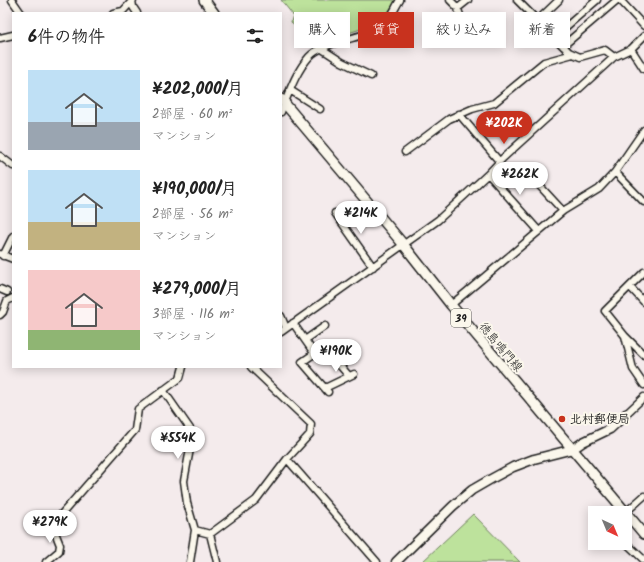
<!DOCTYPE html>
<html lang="ja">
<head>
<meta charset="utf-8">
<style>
	body { margin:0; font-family:Kalam,"Klee One",sans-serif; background:#f2f2f2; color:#222; height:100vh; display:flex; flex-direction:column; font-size:15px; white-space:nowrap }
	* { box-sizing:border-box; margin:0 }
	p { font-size:13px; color:#767676 }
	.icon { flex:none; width:22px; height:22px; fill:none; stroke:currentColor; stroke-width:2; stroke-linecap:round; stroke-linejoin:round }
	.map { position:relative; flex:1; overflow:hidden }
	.side { position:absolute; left:12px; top:12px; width:270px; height:356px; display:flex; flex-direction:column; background:#fff; border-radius:0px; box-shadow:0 2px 10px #0003 }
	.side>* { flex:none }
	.top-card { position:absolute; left:294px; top:12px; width:290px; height:36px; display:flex; gap:8px }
	.needle { width:26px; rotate:136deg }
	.buttons { position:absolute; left:588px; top:506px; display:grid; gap:8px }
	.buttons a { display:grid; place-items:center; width:44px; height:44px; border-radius:0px; background:#fff; box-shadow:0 2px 10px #0003; font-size:20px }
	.price { position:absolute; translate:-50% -34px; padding:0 9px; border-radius:14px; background:#fff; color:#222; font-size:13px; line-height:26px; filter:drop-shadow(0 1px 2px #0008) }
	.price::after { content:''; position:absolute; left:50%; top:24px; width:12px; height:9px; margin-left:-6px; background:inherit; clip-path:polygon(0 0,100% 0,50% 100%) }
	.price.active { background:#c8321e; color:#fff }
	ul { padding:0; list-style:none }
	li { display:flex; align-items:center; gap:12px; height:100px; padding:0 16px }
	li span { display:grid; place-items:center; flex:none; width:112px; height:80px; border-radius:0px; color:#555 }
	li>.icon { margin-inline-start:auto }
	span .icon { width:48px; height:48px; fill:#fffc; stroke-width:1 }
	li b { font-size:17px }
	h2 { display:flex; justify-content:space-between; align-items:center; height:48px; padding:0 16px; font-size:17px }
	.tag { padding:0 14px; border-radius:0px; background:#fff; box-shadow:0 2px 10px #0003; font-size:14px; line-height:36px }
	.tag.active { background:#c8321e; color:#fff }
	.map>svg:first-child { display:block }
	.green { fill:#bde29c; stroke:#6c7f5c }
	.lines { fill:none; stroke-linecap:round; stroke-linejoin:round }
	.street-casing { stroke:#1c1c1c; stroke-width:9 }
	.secondary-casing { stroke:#1c1c1c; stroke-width:11 }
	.primary-casing { stroke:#1c1c1c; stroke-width:12 }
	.street { stroke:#fbf7ec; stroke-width:6 }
	.secondary { stroke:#fbf7ec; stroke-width:8 }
	.primary { stroke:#fbf7ec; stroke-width:9 }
	.poi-dot { fill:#c8321e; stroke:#fbf7ec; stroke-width:1.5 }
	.labels { text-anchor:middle; stroke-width:4; stroke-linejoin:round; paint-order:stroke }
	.shield { fill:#fbf7ec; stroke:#5f5e5a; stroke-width:1 }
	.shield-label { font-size:11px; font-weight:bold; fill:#1c1c1c }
	.street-label { font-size:12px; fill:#1c1c1c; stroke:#fbf7ec }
	.poi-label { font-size:12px; font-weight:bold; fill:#1c1c1c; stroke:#fbf7ec; text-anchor:start }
</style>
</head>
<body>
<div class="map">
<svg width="644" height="562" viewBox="0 0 644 562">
	<rect width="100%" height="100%" fill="#f4ebec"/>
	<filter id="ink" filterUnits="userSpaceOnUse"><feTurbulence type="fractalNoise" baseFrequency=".025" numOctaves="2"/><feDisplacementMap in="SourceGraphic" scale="8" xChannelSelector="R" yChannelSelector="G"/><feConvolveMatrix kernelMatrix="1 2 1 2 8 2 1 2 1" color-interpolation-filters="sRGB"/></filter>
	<g filter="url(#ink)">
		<path class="green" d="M281,0H396L382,22L327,40H314L291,22L293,15Z
			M473,514L520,562H422Z"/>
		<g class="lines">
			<g class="street-casing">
				<path id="street" d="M12,0L21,13
					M132,0L133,7L137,13
					M450,0L458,8L468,0
					M517,0L569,52L580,57L605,50L614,57
					M620,0L644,26
					M458,8C460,23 472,30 483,38
					M113,13L123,11L133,0
					M537,21L559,0
					M554,37L597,0
					M0,38L13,35
					M563,46L617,0
					M322,49L342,62L371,76
					M631,49L644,69
					M290,90L320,109
					M281,112C289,93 295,73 309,57C322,42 363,38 380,28C390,22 394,9 400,0
					M459,114L499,161
					M405,152L449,119L472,109L494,103L544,62L573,54
					M0,156L13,166
					M526,171L563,211
					M615,172L644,202
					M488,174L538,230
					M335,213L373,267
					M0,254L13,259
					M3,256L13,236
					M644,272L605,311L625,336L633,369L644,385
					M630,287L644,302
					M0,289L7,292
					M451,305L563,211L599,189L615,172L644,130
					M0,315L3,312L7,301L13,298
					M281,316L286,328
					M293,323L314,353
					M281,332L438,220L488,174L503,158L614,57L631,49L644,36
					M625,336L644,355
					M305,340L325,326
					M325,388L354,374
					M163,390L193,433L184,481L187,503L195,530L190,562
					M328,392L302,362L324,347L349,376
					M626,414L644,397
					M287,459L377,562
					M626,512L644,496
					M195,530L210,534L256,500L287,459L310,434L311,424L251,367
					M210,534L217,562
					M625,542L644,560
					M46,562L59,551L60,545L52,525L135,430L138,409L180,378L183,367"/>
			</g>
			<g class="secondary-casing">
				<path id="secondary" d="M396,562L453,506L472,490L491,479L513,467L534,459L573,449L583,442L610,429L626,414"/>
			</g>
			<g class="primary-casing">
				<path id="primary" d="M204,0L214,13
					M281,99L403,244L451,305L644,534"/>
			</g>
			<use href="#street" class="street"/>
			<use href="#secondary" class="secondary"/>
			<use href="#primary" class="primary"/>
		</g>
	</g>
	<circle class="poi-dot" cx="562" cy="419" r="4"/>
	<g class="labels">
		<rect class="shield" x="451" y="309" width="20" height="18" rx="3"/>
		<g class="shield-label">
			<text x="461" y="322">39</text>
		</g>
		<g class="street-label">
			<text transform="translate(501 347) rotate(50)" y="4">徳島鳴門線</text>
		</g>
		<g class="poi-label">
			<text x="570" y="423">北村郵便局</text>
		</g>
	</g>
</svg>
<div class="buttons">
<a><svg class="needle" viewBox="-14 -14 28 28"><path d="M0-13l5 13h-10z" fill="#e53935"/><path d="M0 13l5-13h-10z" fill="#767676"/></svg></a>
</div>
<b class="price active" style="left:504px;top:145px">¥202K</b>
<b class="price" style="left:520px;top:196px">¥262K</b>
<b class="price" style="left:361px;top:235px">¥214K</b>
<b class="price" style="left:336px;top:373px">¥190K</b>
<b class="price" style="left:178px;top:460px">¥554K</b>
<b class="price" style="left:50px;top:544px">¥279K</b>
<div class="top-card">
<a class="tag">購入</a>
<a class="tag active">賃貸</a>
<a class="tag">絞り込み</a>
<a class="tag">新着</a>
</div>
<section class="side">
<h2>6件の物件<svg class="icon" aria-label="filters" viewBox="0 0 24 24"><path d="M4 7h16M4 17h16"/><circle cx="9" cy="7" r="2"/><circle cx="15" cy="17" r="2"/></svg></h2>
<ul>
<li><span style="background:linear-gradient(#bfe0f5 65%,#9aa5b1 0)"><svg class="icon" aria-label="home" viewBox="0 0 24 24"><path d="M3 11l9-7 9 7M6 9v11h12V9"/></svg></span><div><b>¥202,000/月</b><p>2部屋 · 60 m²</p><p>マンション</p></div></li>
<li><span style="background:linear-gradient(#bfe0f5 65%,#c2b280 0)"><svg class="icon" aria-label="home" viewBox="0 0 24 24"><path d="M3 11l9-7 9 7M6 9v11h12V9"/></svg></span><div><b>¥190,000/月</b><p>2部屋 · 56 m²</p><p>マンション</p></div></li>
<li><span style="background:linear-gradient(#f6c9c9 75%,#8fb573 0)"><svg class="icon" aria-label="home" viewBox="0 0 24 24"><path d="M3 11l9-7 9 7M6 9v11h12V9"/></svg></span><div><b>¥279,000/月</b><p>3部屋 · 116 m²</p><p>マンション</p></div></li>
</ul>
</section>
</div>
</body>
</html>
